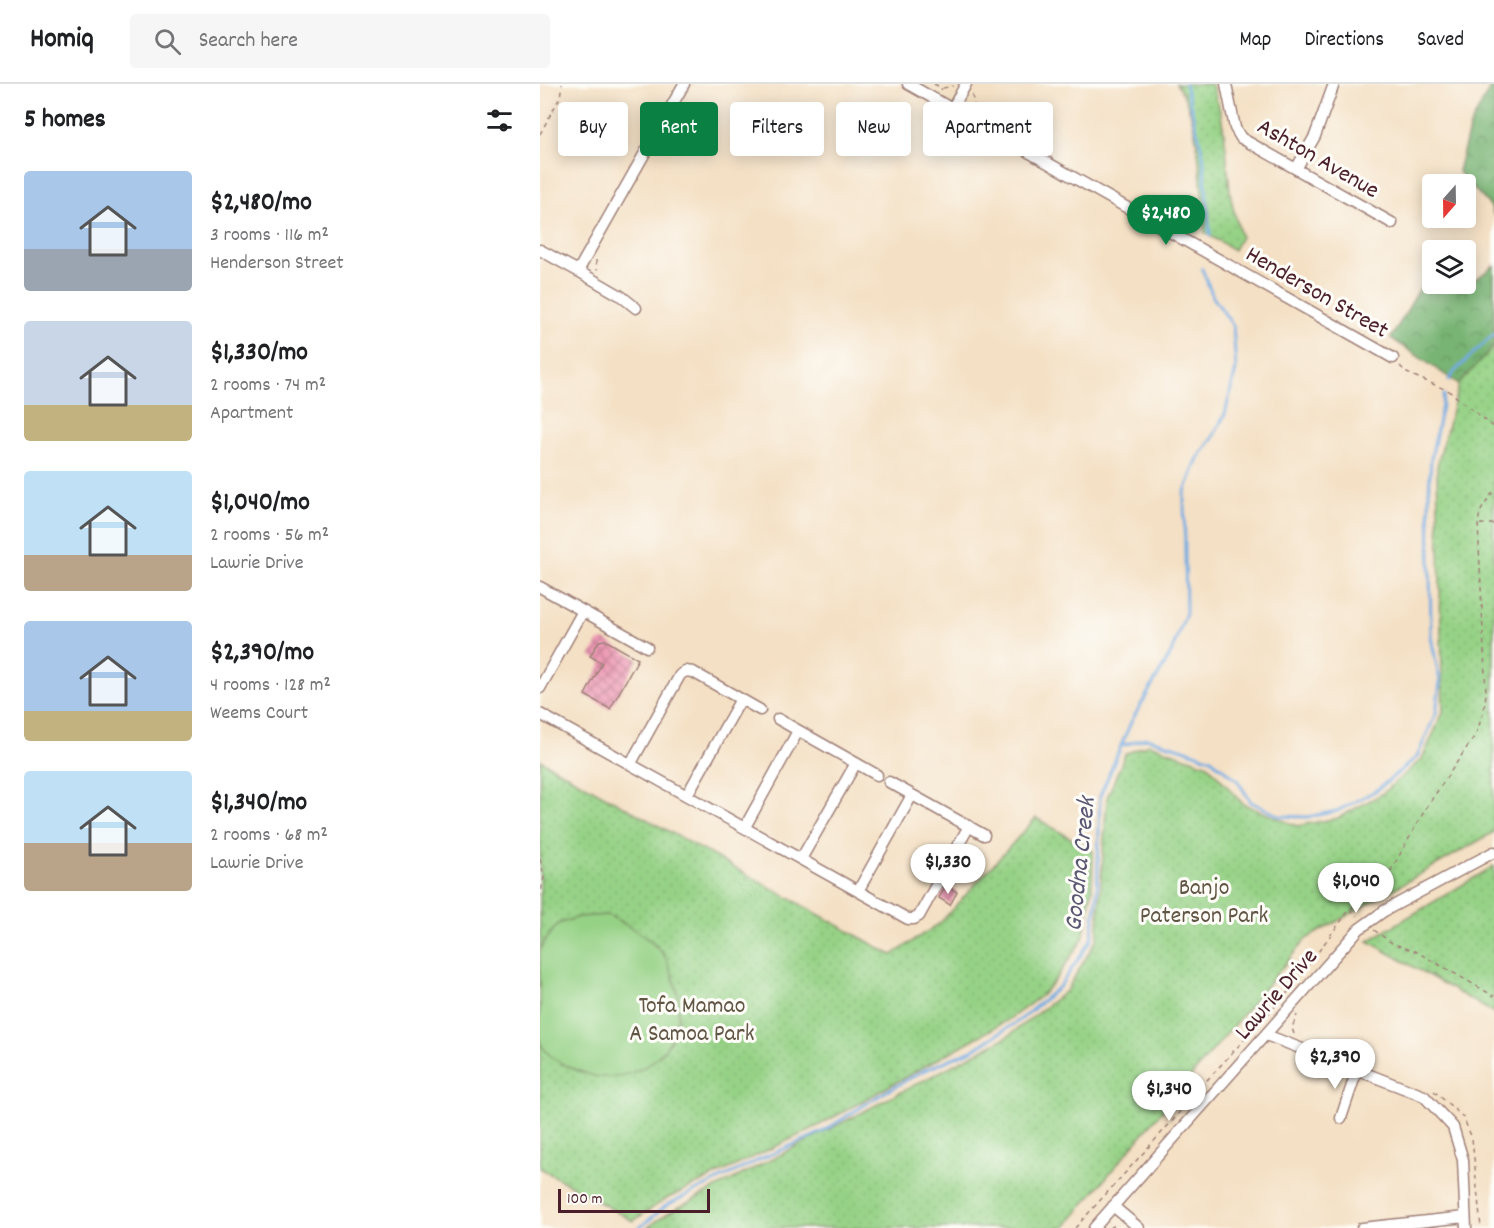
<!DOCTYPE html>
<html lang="en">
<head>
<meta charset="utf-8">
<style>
	body { margin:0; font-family:Dekko,sans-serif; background:#f6f6f6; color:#202124; height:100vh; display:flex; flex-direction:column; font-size:22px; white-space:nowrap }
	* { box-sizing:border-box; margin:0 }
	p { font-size:20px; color:#757577 }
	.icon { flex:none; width:33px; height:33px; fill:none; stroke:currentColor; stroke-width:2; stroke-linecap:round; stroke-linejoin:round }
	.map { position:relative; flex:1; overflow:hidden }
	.sheet { display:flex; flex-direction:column; background:#fff; width:540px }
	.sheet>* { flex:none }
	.guide { position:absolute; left:18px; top:18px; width:570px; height:54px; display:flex; gap:12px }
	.needle { width:39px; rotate:200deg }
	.fabs { position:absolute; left:882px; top:90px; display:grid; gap:12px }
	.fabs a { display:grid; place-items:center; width:54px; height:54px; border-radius:6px; background:#fff; box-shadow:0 3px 15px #0003; font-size:30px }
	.scale { position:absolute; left:18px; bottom:15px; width:152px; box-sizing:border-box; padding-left:6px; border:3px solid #4a1f2b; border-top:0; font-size:16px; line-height:21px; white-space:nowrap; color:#4a1f2b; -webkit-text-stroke:4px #fdfcf7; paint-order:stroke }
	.price { position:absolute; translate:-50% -51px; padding:0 14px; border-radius:21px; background:#fff; color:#222; font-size:20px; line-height:39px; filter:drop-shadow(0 2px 3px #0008) }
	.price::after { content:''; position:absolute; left:50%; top:36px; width:18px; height:14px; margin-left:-9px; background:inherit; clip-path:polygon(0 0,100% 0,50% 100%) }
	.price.active { background:#0b8043; color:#fff }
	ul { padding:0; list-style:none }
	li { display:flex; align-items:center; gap:18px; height:150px; padding:0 24px }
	li span { display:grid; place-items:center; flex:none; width:168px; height:120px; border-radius:6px; color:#555 }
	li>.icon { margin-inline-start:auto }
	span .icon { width:72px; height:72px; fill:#fffc; stroke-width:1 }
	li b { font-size:26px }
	h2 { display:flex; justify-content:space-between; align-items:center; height:72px; padding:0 24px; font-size:26px }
	.tag { padding:0 21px; border-radius:6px; background:#fff; box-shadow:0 3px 15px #0003; font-size:21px; line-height:54px }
	.tag.active { background:#0b8043; color:#fff }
	header { display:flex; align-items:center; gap:36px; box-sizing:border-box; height:84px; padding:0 30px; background:#fff; border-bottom:2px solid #e0e0e0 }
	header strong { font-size:28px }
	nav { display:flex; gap:33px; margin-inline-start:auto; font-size:21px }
	.search { width:420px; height:54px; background:#f6f6f6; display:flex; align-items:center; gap:15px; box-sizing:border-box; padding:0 21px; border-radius:6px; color:#757577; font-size:22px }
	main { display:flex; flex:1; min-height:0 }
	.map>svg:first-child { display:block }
	.forest { fill:url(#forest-crowns); stroke:#616a4f; stroke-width:1.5 }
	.park { fill:url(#park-dots); stroke:#707858; stroke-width:1.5 }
	.pitch { fill:#96d286; stroke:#707858; stroke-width:1.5 }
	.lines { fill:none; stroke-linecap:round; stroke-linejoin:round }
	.stream { stroke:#73abe2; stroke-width:3 }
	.building { fill:url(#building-cross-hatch) }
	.minor-casing { stroke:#9f8078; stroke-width:13 }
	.path { stroke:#9f8078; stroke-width:1.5; stroke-dasharray:4.5 4.5; stroke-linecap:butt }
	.minor { stroke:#fff; stroke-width:10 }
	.labels { text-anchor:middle; stroke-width:6; stroke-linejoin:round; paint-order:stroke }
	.street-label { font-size:24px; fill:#4a1f2b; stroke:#fdfcf7 }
	.park-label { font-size:24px; fill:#615546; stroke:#fdfcf7 }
	.water-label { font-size:26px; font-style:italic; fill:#5a5774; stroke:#fdfcf7 }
</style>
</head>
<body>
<header>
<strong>Homiq</strong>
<div class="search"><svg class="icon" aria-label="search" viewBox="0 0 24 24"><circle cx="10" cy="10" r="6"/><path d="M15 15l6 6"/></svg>Search here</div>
<nav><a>Map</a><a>Directions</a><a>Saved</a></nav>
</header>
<main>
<section class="sheet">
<h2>5 homes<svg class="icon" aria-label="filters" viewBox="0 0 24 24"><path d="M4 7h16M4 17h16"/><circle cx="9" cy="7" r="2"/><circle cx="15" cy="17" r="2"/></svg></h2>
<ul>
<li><span style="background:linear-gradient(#a9c7e8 65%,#9aa5b1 0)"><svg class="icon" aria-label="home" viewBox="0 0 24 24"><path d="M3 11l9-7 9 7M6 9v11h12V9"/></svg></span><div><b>$2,480/mo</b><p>3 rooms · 116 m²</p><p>Henderson Street</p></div></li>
<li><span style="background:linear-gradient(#c9d6e8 70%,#c2b280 0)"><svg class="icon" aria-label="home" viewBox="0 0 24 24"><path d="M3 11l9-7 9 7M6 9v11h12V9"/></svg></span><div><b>$1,330/mo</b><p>2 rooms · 74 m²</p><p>Apartment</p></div></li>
<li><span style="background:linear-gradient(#bfe0f5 70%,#b9a48a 0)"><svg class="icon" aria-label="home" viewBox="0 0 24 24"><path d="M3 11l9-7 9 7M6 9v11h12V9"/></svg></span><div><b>$1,040/mo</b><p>2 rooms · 56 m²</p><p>Lawrie Drive</p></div></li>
<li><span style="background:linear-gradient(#a9c7e8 75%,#c2b280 0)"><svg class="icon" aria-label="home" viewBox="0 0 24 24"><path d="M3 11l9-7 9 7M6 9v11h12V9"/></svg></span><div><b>$2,390/mo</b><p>4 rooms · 128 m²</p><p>Weems Court</p></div></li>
<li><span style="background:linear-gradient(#bfe0f5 60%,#b9a48a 0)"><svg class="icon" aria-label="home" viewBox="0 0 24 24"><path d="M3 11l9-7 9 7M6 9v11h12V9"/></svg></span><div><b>$1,340/mo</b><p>2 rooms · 68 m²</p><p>Lawrie Drive</p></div></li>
</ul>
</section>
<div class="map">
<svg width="954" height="1144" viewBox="0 0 954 1144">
	<defs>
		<pattern id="forest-crowns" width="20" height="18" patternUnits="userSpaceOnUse" patternTransform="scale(1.5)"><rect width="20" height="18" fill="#78b473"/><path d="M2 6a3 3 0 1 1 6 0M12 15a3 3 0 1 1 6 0" fill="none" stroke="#64925f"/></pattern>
		<pattern id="park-dots" width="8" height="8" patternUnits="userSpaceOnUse" patternTransform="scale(1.5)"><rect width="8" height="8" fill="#96d286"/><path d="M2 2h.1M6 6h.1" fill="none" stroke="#83b474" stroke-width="1.8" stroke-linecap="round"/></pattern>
		<pattern id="building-cross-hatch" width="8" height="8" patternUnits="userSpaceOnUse" patternTransform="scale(1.5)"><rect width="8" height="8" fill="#ee9bb6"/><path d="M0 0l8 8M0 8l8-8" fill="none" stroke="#c37e94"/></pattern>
	</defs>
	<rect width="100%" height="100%" fill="#fdfcf7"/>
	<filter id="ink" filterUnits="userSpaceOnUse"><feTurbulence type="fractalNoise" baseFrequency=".0167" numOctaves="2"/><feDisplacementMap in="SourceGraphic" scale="12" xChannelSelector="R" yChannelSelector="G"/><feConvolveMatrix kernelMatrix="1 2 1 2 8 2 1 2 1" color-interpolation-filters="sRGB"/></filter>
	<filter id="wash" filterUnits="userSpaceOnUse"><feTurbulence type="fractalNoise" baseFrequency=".008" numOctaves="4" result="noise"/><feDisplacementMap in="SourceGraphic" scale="24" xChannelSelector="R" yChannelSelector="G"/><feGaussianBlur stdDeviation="1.35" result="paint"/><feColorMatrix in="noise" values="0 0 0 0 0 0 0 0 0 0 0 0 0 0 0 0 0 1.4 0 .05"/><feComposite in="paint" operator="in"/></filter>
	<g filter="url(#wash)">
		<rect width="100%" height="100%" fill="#f4e0c4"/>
		<path class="forest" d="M952,0H954V132L951,123L918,87L930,42Z
			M954,181V318L919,300L851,254L880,204C912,203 930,204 954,181Z"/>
		<path class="park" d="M636,0H671C686,33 686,72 690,107C692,123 697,138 701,153L694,166L665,149C662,114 660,25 636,0Z
			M954,262V748L766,855L524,1144H107L128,1129L467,953L527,906L557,855L567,714L585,670L609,660L668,681L703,720L757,742L798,734L842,710L882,675L903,628L897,382L919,300Z
			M0,676L352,871L400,839L496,734L553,767L552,806L543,855L515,896L501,912L468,936L276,1043L126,1115L93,1137L0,1084Z
			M954,782V929L828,857Z"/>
		<path class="pitch" d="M68,831C86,840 112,855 124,871C128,877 130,886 133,893C153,948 117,996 58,993C51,992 43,988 36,986C21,980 8,973 0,959V867L4,858L18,840L38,833Z"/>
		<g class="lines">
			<path class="stream" d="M645,0L663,70L670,152
				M909,296L915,287L954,250
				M581,662L606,654L644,665L671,675L697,696L711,718L740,732L767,733L797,727L837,706L877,673L896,629L900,597L891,553L889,408L891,375L904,311
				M99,1144L127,1121L225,1073L282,1048L340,1011L383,987L434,965L480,936L520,902L551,856L557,814L560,712L591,638L631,569L646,529L644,410L657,376L672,355L685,330L696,285L693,242L673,213L662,185"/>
		</g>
		<g id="blocks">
			<path class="building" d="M65,556L98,575L70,625L45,611L62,579L50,572L59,557Z
				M406,801L417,808L410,821L399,814Z"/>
		</g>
	</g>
	<g filter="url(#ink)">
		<use href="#blocks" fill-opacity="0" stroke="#9f8078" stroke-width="1.5"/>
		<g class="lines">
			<g class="minor-casing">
				<path id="minor" d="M368,0L853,274
					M686,0L695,44L701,54L852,139
					M412,25L426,0
					M756,85L775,52L794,0
					M0,166L38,187
					M96,224L81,212L38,187L144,0
					M0,503L107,563
					M0,604L43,527
					M0,630L368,835H374L379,832L429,742
					M238,635L337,691
					M91,679L140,591L145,587L153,588L220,626
					M349,698L444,751
					M147,711L201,615
					M205,743L258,647
					M261,775L316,679
					M318,807L372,711
					M726,951L884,1012L913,1043L923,1076L926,1144
					M801,1034L817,986
					M573,1122L599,1144
					M554,1144L819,845L844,827L954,768
					M822,1144L925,1133"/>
			</g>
			<path class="path" d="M394,0L402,4L401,6
				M403,4L413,2
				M432,11L434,21L477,46
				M0,50L20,13L22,0
				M56,176L57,186
				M860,282L867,289L909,307L954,343
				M940,440H954
				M0,775L4,793L0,813
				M810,825L817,832
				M834,846L852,859L877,868L954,912
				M754,950L752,944L757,931
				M894,1007L923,1033L932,1054L941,1144
				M535,1144L635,1034L646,1019L749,907L810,825L839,801L850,788L886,724L936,650L943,630L946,610L938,440L940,428L954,406
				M570,1144L577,1140"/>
			<use href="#minor" class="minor"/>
		</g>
	</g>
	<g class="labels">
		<g class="street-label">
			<text transform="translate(779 73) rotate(30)" y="8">Ashton Avenue</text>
			<text transform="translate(778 207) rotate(30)" y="8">Henderson Street</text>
			<text transform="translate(735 909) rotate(-49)" y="8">Lawrie Drive</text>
		</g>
		<g class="park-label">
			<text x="664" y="810">Banjo<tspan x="664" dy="28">Paterson Park</tspan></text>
			<text x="152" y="928">Tofa Mamao<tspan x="152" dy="28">A Samoa Park</tspan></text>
		</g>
		<g class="water-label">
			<text transform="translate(538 780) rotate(-84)" y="9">Goodna Creek</text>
		</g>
	</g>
</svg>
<div class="fabs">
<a><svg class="needle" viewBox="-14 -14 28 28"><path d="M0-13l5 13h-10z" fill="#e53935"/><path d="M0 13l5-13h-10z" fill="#757577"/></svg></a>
<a><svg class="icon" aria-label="layers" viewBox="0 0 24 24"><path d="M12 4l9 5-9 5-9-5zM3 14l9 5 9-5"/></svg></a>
</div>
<div class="scale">100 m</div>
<b class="price active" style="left:626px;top:162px">$2,480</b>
<b class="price" style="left:408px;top:811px">$1,330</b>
<b class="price" style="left:816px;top:830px">$1,040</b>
<b class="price" style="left:795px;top:1006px">$2,390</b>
<b class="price" style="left:629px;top:1038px">$1,340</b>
<div class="guide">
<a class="tag">Buy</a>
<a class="tag active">Rent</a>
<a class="tag">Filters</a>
<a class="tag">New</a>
<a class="tag">Apartment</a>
</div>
</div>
</main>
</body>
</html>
